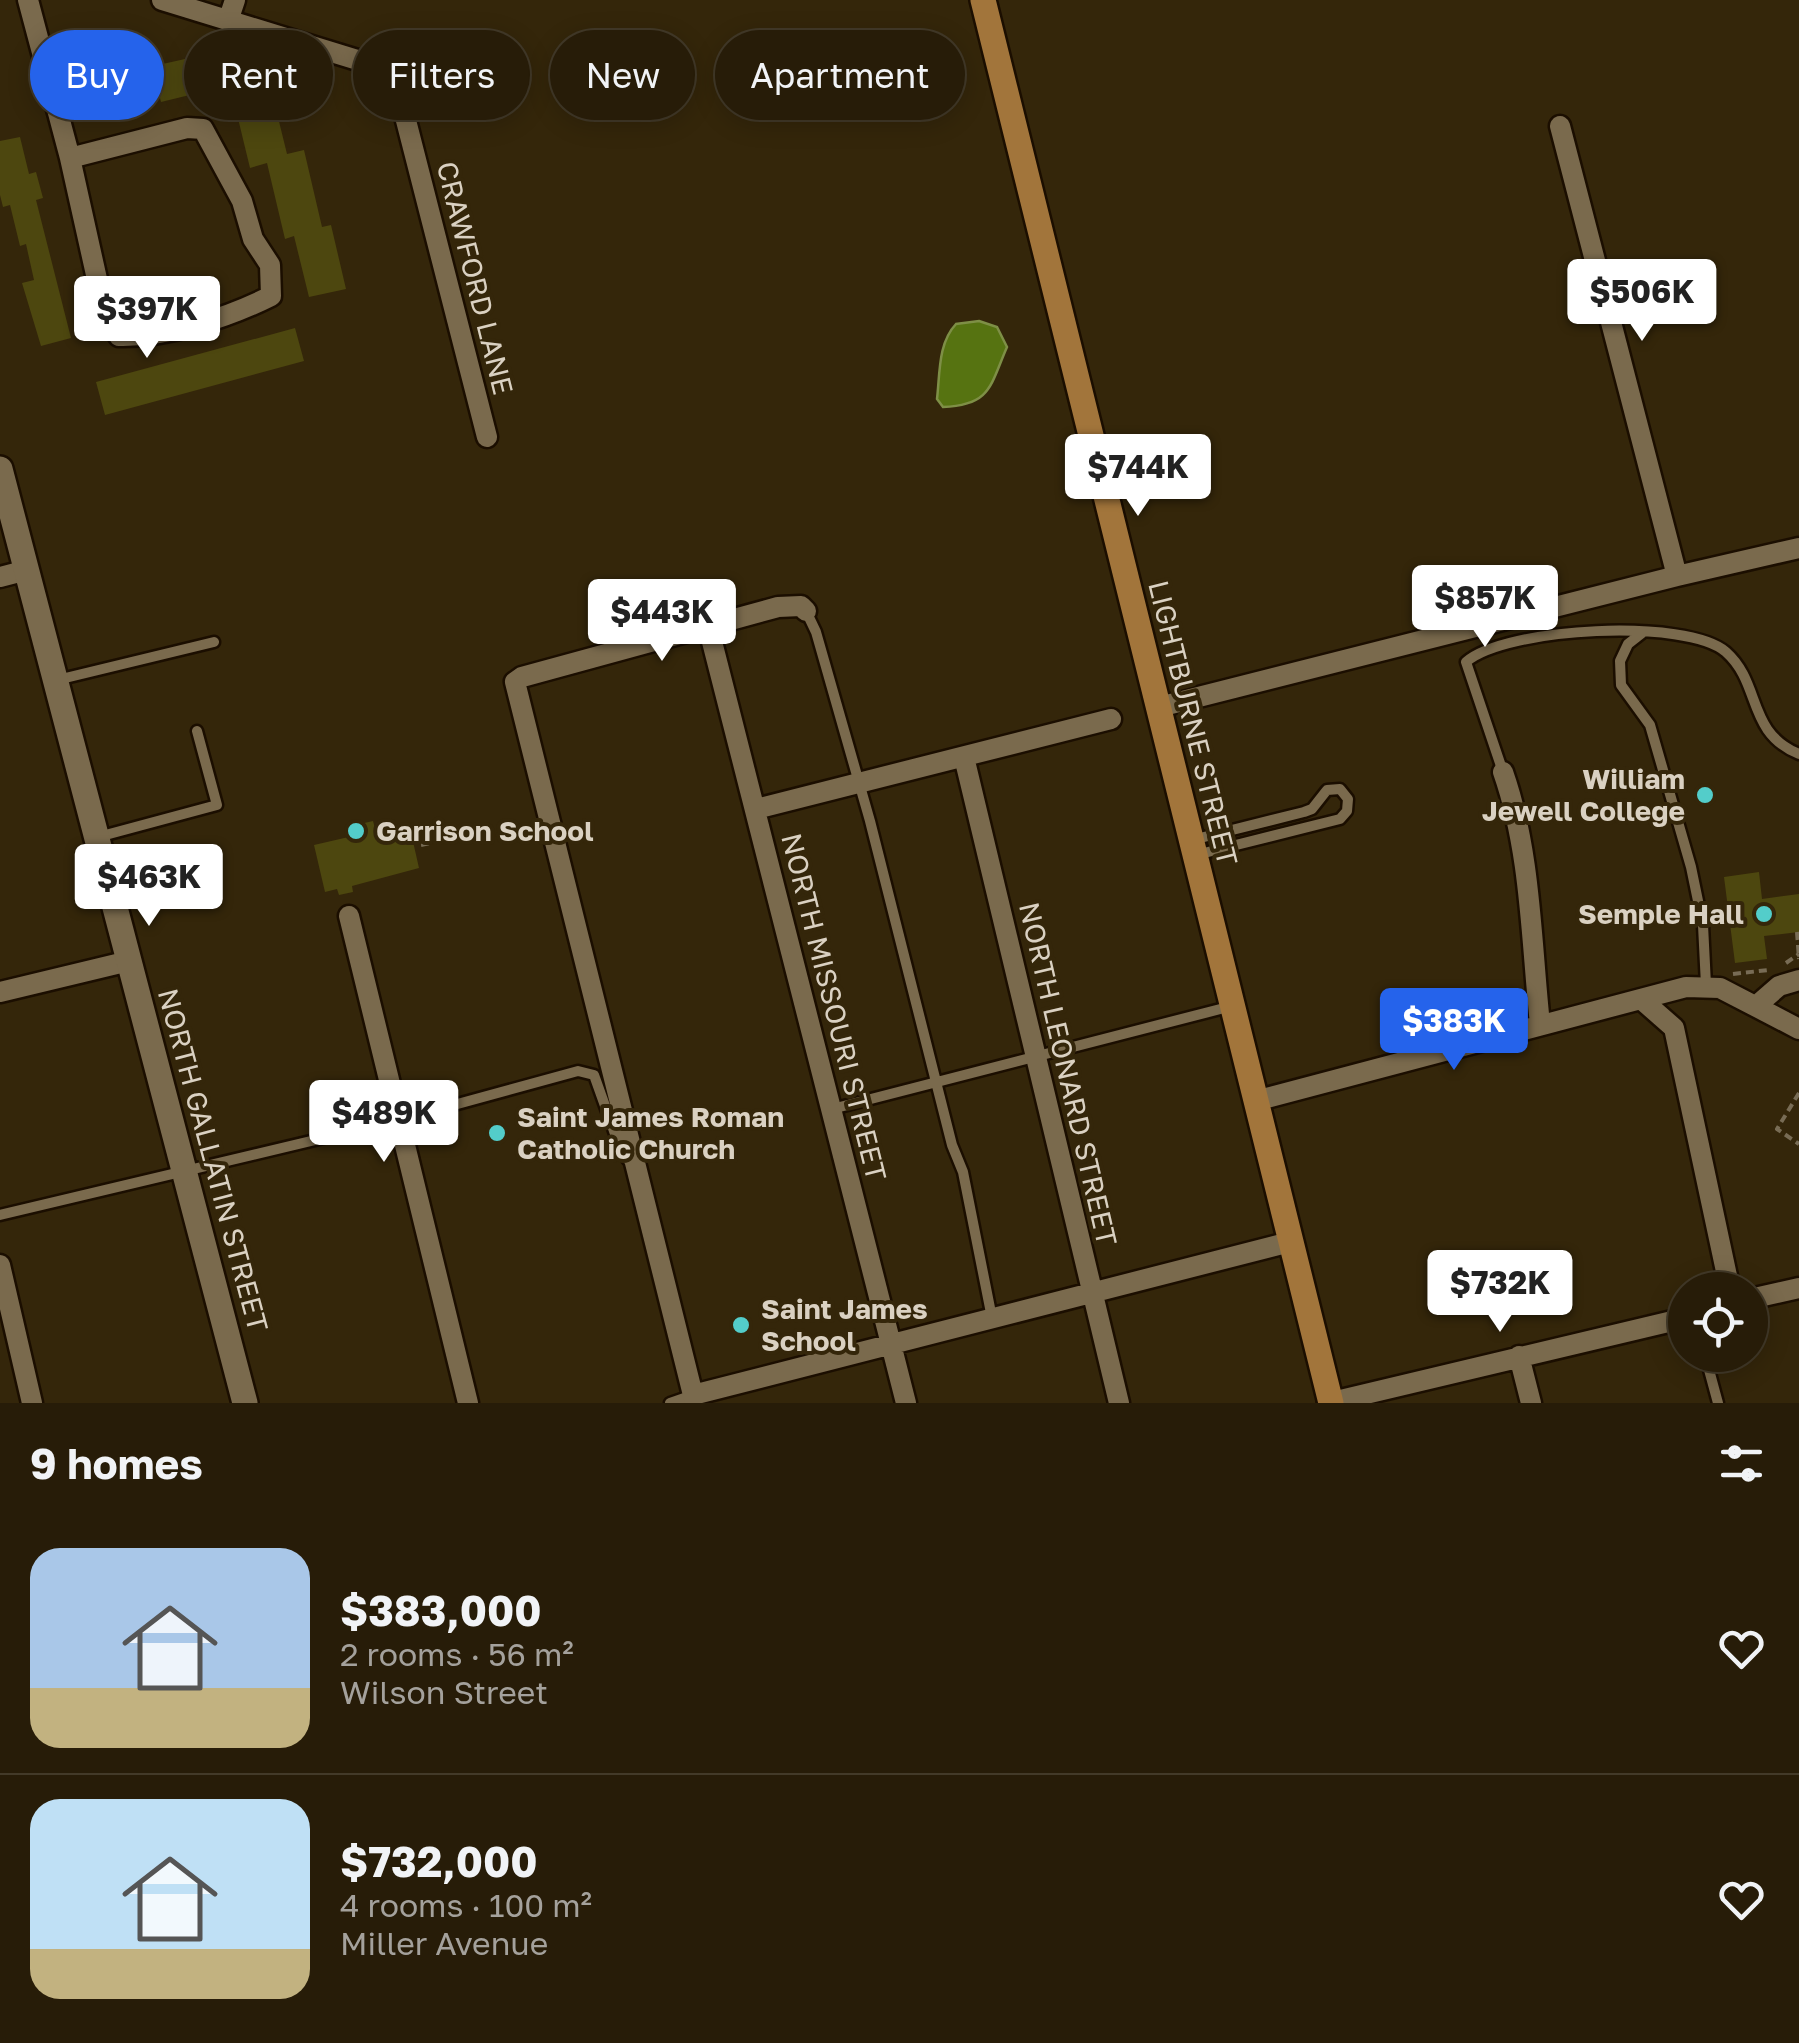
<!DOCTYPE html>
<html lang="en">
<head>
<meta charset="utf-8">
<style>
	body { margin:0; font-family:"Golos Text",sans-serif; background:#332916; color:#f1f3f6; height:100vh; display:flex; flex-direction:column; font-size:38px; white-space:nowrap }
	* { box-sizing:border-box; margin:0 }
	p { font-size:32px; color:#a4a19c }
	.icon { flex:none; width:55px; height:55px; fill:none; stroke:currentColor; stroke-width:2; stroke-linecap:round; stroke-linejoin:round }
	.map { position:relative; height:1403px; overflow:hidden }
	.drawer { display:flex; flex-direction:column; background:#271c08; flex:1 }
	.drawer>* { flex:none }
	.top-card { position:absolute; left:30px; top:30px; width:1000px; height:90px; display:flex; gap:20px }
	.tools { position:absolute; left:1668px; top:1272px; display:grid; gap:20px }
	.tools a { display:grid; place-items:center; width:100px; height:100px; border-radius:50%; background:#271c08; box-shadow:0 5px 25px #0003,0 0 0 2px #433a29; font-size:50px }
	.price { position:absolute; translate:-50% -85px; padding:0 22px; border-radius:10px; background:#fff; color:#222; font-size:32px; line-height:65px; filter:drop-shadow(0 2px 5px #0008) }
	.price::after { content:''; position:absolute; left:50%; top:60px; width:30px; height:22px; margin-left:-15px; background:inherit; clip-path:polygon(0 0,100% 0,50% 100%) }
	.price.active { background:#2563eb; color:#fff }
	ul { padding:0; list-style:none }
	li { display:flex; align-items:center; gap:30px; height:250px; padding:0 30px }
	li+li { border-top:2px solid #433a29 }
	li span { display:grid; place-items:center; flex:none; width:280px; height:200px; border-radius:30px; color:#555 }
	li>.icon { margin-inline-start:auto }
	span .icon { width:120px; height:120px; fill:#fffc; stroke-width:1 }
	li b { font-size:42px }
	h2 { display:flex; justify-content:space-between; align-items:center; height:120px; padding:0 30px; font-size:42px }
	.tag { padding:0 35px; border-radius:45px; background:#271c08; box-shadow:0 5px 25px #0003,0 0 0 2px #433a29; font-size:35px; line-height:90px }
	.tag.active { background:#2563eb; color:#fff }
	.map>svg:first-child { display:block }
	.water { fill:#567311; stroke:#7e8f46; stroke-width:2.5 }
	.building { fill:#4d470f }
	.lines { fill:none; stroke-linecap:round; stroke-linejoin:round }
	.service-casing { stroke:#1b0e00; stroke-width:15 }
	.minor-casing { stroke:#1b0e00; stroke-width:25 }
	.tertiary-casing { stroke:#1b0e00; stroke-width:30 }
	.secondary-casing { stroke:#1b0e00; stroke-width:30 }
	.path { stroke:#786c55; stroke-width:4; stroke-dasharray:8 5; stroke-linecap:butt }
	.service { stroke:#7a6a4d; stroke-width:10 }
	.minor { stroke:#7a6a4d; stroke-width:20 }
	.tertiary { stroke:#7a6a4d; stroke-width:25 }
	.secondary { stroke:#a2753b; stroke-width:25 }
	.poi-dot { fill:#53cdca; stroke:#34260a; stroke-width:4 }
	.labels { text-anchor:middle; stroke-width:8; stroke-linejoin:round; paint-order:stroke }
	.street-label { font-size:28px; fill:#dad1c2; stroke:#34260a }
	.poi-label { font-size:28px; font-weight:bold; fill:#dad1c2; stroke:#34260a; text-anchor:start }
</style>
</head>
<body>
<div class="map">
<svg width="1799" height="1403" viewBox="0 0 1799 1403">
	<rect width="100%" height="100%" fill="#34260a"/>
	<path class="water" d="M979,321L997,327L1007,347C990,386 991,405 943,407L937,399C940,373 938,343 956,324Z"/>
	<path class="building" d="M156,56L158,65L194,57L202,92L161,102L159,94L82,110L74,76Z
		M273,97L287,154L304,150L322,227L331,225L346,289L309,297L294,236L285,239L267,163L250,168L235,106Z
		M20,137L29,174L36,172L43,198L36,200L71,338L41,346L22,283L34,280L26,244L20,246L10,205L3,207L0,195V141Z
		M295,328L304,361L105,415L96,382Z
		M373,821L376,832L409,824L419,868L352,886L353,892L339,895L337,889L325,892L314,845L353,836L351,826Z
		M1759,872L1762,899L1799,894V932L1764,936L1767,959L1735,963L1724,877Z"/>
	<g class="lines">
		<g class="service-casing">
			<path id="service" d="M806,611L816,632L870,821L952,1145L963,1172L992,1318
				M1642,633L1628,644L1620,661L1621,685L1650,725L1691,867L1703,925L1706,985
				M57,680L214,642
				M1503,772L1466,662C1506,627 1687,618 1726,652C1762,684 1746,732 1799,754
				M98,837L217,805L197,731
				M1192,840L1304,812L1312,809L1327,790L1340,789L1348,799L1347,811L1340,819L1196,855
				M832,1109L1232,1006
				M0,1215L399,1120L578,1071L594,1075L619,1145L627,1159
				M1705,1355L1718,1403
				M670,1403L693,1395"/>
		</g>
		<g class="minor-casing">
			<path id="minor" d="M28,0L70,158
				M162,0L364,62L389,79L400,97L487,437
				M228,21L235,0
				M1560,126L1677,576
				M187,128L203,129L242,201L253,239L270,265L271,296C227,318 168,337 119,336L105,315L70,158Z
				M0,577L27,570
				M708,626L906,1403
				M1159,707L1677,576L1799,548
				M964,757L1119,1403
				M1503,772C1531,852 1531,940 1540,1024
				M756,809L1111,719
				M349,916L468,1403
				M0,992L129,961
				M1641,999L1674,1028L1730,1290
				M1756,1006L1779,986L1799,980
				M1255,1101L1686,987L1720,988L1799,1029
				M0,1265L32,1403
				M1750,1299L1799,1288
				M1519,1356L1531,1403
				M693,1395L1290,1242
				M695,1403L515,682L522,677L778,607L801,606L806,611
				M1328,1403L1685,1318"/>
		</g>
		<g class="tertiary-casing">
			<path id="tertiary" d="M0,469L245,1403"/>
		</g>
		<g class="secondary-casing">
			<path id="secondary" d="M983,0L1331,1403"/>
		</g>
		<path class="path" d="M421,834L428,832
			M421,845L430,843
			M1797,932L1799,959
			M1786,963L1799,954
			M1733,974L1768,970
			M1799,1093L1777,1129L1799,1144"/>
		<use href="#service" class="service"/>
		<use href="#minor" class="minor"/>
		<use href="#tertiary" class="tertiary"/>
		<use href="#secondary" class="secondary"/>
	</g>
	<g class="poi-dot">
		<circle cx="1705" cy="795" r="10"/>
		<circle cx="356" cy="831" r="10"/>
		<circle cx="1764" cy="914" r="10"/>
		<circle cx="497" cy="1133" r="10"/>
		<circle cx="741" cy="1325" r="10"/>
	</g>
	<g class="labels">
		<g class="street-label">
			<text transform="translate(475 278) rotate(76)" y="10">CRAWFORD LANE</text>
			<text transform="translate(1193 723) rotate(76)" y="10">LIGHTBURNE STREET</text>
			<text transform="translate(834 1007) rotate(76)" y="10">NORTH MISSOURI STREET</text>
			<text transform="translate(1068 1074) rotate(77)" y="10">NORTH LEONARD STREET</text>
			<text transform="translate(213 1160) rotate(75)" y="10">NORTH GALLATIN STREET</text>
		</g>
		<g class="poi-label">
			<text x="1685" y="789" text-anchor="end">William<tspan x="1685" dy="32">Jewell College</tspan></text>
			<text x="376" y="841">Garrison School</text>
			<text x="1744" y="924" text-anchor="end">Semple Hall</text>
			<text x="517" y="1127">Saint James Roman<tspan x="517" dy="32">Catholic Church</tspan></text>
			<text x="761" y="1319">Saint James<tspan x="761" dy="32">School</tspan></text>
		</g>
	</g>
</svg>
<div class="tools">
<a><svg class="icon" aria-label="locate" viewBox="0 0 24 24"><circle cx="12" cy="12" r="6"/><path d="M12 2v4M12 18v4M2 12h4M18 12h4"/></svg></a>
</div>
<b class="price" style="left:1642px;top:344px">$506K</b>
<b class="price" style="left:147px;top:361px">$397K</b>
<b class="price" style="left:1138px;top:519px">$744K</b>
<b class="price" style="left:1485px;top:650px">$857K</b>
<b class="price" style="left:662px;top:664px">$443K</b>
<b class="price" style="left:149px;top:929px">$463K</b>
<b class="price active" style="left:1454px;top:1073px">$383K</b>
<b class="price" style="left:384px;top:1165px">$489K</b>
<b class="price" style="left:1500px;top:1335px">$732K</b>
<div class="top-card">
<a class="tag active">Buy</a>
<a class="tag">Rent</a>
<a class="tag">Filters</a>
<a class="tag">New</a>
<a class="tag">Apartment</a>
</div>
</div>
<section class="drawer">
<h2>9 homes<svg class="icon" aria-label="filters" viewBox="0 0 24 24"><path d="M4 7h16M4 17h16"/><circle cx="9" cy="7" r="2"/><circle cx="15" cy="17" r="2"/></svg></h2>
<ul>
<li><span style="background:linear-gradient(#a9c7e8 70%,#c2b280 0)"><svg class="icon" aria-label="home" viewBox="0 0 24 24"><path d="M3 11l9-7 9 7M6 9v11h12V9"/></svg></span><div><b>$383,000</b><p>2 rooms · 56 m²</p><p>Wilson Street</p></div><svg class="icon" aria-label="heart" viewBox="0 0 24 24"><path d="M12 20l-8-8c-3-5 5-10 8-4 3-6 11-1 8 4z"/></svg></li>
<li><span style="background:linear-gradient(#bfe0f5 75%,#c2b280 0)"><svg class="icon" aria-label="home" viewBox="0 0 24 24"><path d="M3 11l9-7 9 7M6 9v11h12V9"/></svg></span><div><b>$732,000</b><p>4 rooms · 100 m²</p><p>Miller Avenue</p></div><svg class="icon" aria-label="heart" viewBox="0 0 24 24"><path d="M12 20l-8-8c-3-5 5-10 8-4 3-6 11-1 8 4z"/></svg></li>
</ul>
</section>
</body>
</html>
